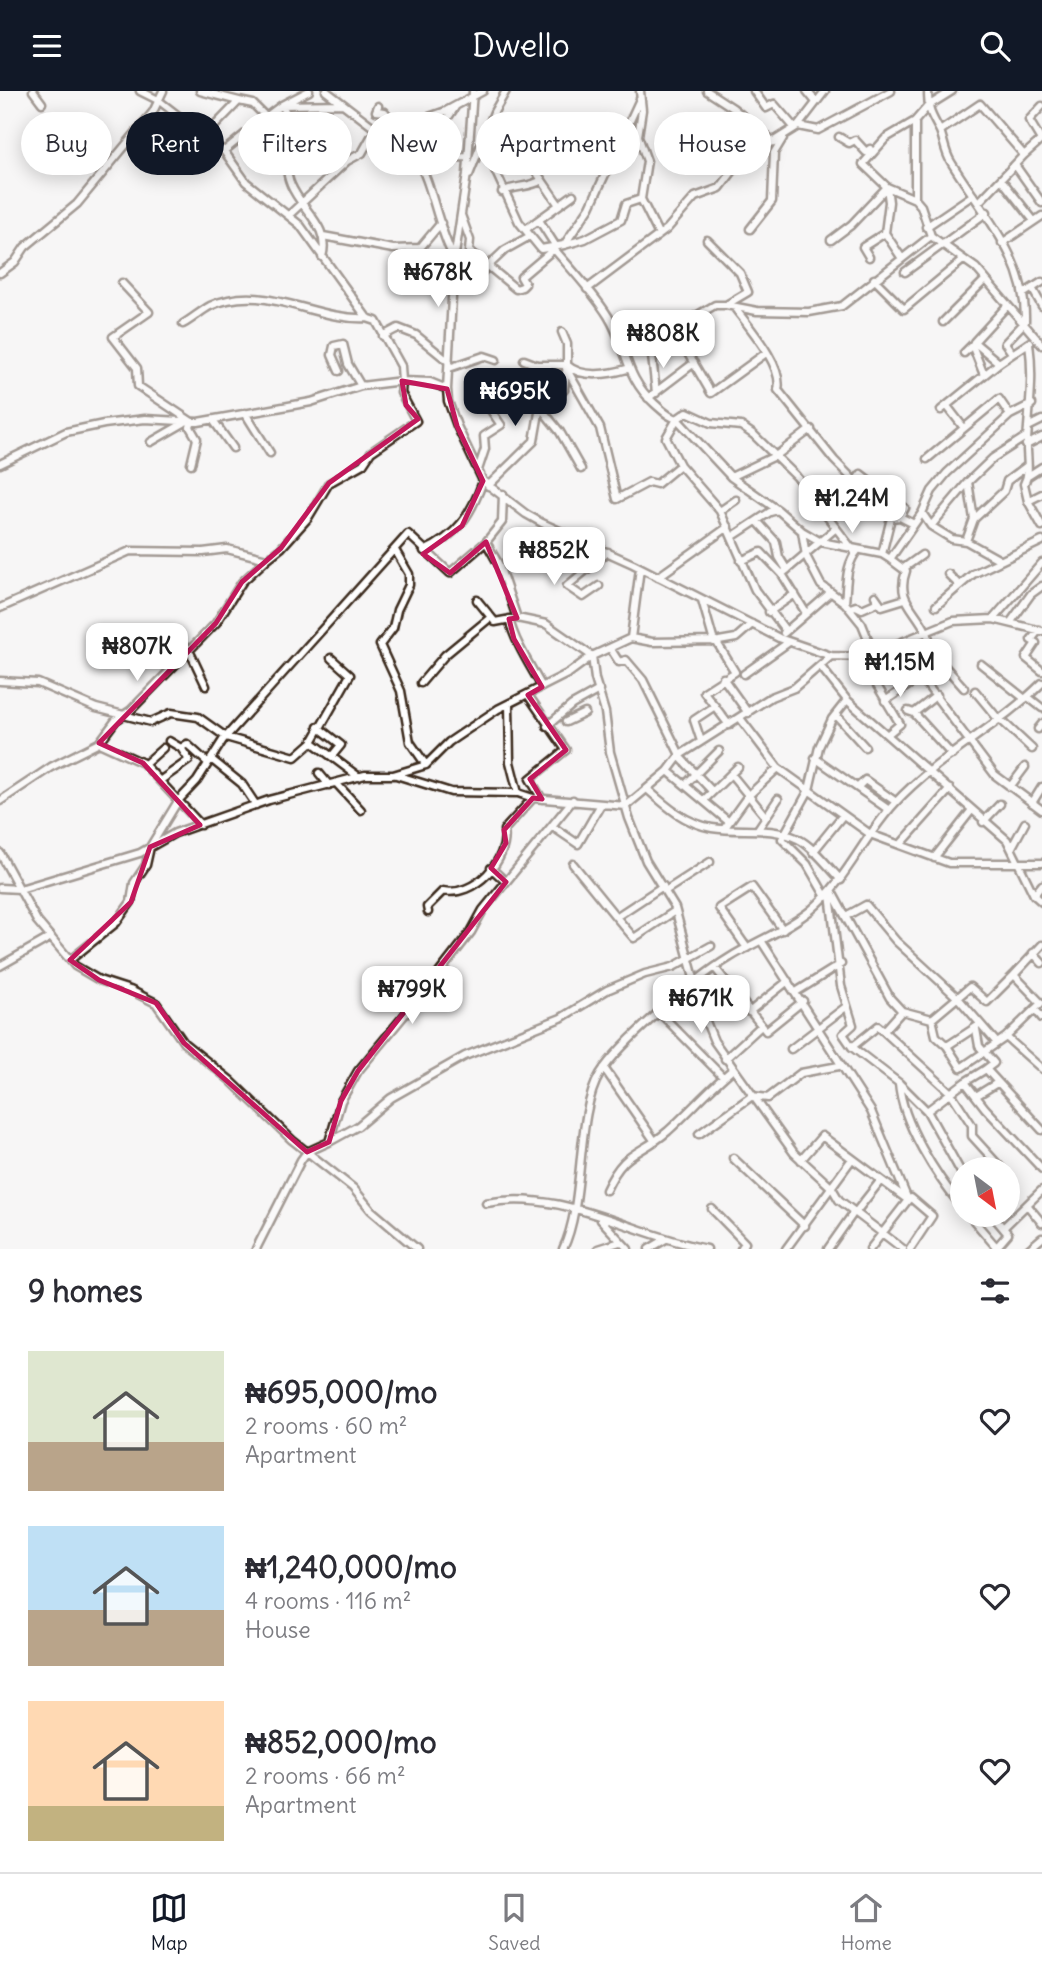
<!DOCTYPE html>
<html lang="en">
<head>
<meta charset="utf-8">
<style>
	body { margin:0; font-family:Delius,sans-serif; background:#f7f7f7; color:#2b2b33; height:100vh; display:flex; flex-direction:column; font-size:26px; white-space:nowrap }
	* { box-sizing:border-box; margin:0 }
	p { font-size:23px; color:#7c7c81 }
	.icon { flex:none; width:38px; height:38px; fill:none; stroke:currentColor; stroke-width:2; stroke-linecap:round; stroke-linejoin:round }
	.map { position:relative; height:1158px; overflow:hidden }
	.details { display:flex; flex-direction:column; background:#fff; flex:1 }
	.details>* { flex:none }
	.hud { position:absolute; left:21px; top:21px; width:1001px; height:63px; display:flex; gap:14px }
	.needle { width:46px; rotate:148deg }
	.fabs { position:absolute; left:950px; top:1066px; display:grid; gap:14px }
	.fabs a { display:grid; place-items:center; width:70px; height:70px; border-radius:50%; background:#fff; box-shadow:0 4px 18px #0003; font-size:35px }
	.price { position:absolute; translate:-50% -60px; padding:0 16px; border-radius:14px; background:#fff; color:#222; font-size:23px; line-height:46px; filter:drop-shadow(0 2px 4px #0008) }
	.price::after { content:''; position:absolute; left:50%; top:42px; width:21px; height:16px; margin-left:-10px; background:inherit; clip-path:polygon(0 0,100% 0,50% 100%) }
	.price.active { background:#111827; color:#fff }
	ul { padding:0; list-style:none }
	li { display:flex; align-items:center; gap:21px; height:175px; padding:0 28px }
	li span { display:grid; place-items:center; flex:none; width:196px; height:140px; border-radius:0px; color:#555 }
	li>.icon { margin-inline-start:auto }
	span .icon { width:84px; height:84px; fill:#fffc; stroke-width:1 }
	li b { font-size:30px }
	h2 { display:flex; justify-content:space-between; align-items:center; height:84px; padding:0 28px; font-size:30px }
	.pill { padding:0 24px; border-radius:32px; background:#fff; box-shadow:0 4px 18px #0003; font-size:24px; line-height:63px }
	.pill.active { background:#111827; color:#fff }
	header { display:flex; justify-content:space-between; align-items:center; height:91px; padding:0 28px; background:#111827; color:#fff; font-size:32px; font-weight:600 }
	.menu { display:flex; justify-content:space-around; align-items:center; height:98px; border-top:2px solid #e1e1e2; background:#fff; font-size:19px; color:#7c7c81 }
	.menu a { display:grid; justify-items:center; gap:4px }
	.menu .active { color:#111827 }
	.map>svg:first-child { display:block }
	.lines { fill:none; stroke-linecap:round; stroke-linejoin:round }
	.street-casing { stroke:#3b2a1e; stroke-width:11 }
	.street { stroke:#fff; stroke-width:6 }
	.marked { fill:none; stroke:#c2185b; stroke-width:5; stroke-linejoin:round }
</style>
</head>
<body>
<header><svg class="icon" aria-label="menu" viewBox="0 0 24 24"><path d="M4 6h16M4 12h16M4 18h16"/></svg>Dwello<svg class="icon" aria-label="search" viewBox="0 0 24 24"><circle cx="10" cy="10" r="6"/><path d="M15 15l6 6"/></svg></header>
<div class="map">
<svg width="1042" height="1158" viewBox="0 0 1042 1158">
	<rect width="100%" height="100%" fill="#f7f6f6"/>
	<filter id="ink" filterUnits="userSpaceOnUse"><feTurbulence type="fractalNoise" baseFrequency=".0143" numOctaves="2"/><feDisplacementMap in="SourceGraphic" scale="14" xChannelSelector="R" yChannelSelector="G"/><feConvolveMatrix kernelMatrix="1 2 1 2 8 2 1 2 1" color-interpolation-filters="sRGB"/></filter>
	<g filter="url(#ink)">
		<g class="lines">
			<g class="street-casing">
				<path id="street" d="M33,0L42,12
					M140,0L158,9L224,60L246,91L300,134L367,227L376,230L401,275L402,290L430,291L447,298
					M200,0L239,10
					M309,0L282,14C285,20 290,28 290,34C291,55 282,74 291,94C302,120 331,136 322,166
					M326,0L380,41L391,42C399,51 410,59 417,69C437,98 441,176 476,187L488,175L516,198L522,196L525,193L521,186L554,158C572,179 593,201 608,225C628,257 624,286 655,313C662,319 668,326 677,328L666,347L680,374L720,420L755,499L786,540
					M473,0L467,83L454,170L447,298L448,310L457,335L483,390L526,423L542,432L633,473L779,547L831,565L865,566L953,530L993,528L1042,540
					M640,0L642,19L638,45L647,70L641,108L659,144
					M707,0L733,17L774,51
					M754,0L766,17L774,13L793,35
					M807,0L816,11
					M928,0C928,21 931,23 940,40C944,50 945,62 951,71C982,122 1027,167 1025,231L1005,252L1012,262
					M952,0L928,15L915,30L886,47L863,73L887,96L915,108L921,115L931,145L976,177L1042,254
					M378,15L376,20L385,21L398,40L401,36L446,20L483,0
					M455,16L425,61L416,68L468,66
					M798,35L818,39L891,0
					M940,40L980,13L1024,64L979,111
					M246,43L255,53L287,75
					M205,45L239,10L253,13L266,26L282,14L342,13
					M839,46L849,52L855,49L866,61L870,58
					M483,53L519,131L541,158L564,154L590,116L640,8
					M224,60L266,26
					M1024,64L1041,49L1029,29L1042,15
					M1015,74L1042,112
					M535,79L559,114
					M469,84L494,21L506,0
					M1001,88L1034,130
					M887,96L889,111L885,142L901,166
					M502,101C516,94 529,97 542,89
					M915,108V30
					M289,124L347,70L362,62L371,46L380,41
					M461,124L470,149L469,160L488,175L505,159L530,145
					M539,129L555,154L554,158
					M926,136L973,104
					M526,138L573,104
					M750,138L772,110L774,62L783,47
					M323,145L393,158L420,157L441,132
					M831,149L851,134L887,96
					M1002,152L1042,125
					M564,154L585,148L621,129L626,113L641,108
					M869,166L863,156L885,142
					M905,181L987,121
					M0,182L15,171L25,156L77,113L153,21L163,0
					M874,188L904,218L963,169
					M122,192L149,221L113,246L137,277L138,295L192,331L190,336L197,348L191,373
					M1032,197L1042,215
					M587,198L667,138L695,106L720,97L739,72L798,35L825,0
					M1023,203L1042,191
					M726,214L757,220L809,221L842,215L931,145
					M734,216C748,235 784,275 778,299L834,369L891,427L900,426L914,433
					M943,231L985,189
					M183,233C192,228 201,220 210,215C264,190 313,230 367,227
					M383,245L398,237L416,244L449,271
					M679,247L711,302L766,262
					M1029,252C1034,287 1029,316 1027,350C1026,365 1031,381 1024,393L1028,410L1042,435
					M972,254L984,284
					M964,262L973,253
					M524,269L537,274H567V253L562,241
					M999,272L974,251L1006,216
					M449,277L484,265L496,269
					M566,277L600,337L617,408L649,391L657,393L680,374
					M339,280L332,264L334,255L343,253L348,273L361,295
					M564,297L567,274C582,288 610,283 627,278
					M656,302L651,256L656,248L715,214H726L748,201L740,182L707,149
					M648,307L694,272
					M947,315L964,337
					M540,316L560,341L581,378
					M941,319L999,272L1030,251
					M245,322L270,362
					M213,329L233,357
					M1028,336L1042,329
					M151,351L184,332
					M1026,354L1042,346
					M927,368L999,308L1010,324
					M0,373L66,341L104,333L145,328L198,331L311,311L361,295L402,290L401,302L416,330L371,361L363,373L329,392L308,427L281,457L267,468L227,458L203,461L130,460L0,517
					M478,379L485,358L484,345L501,334L490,318L482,289
					M1028,385L1042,376
					M731,386L777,364L811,338
					M854,392L861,383L905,417L900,426
					M488,395L534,350L540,316L564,299C556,283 544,278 527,280
					M503,403L502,431L486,451L499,474L517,527L546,533L592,565L595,588L605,621L610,661L629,727L646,770L675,817L705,928L714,950L794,1062L832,1097L839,1109L903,1158
					M1028,410L1042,403
					M720,420L736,409
					M922,422L931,435L952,448L966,450L1000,469
					M974,428L968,391L993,367L1027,345
					M757,430L776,451L779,466L787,479
					M931,435L968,391
					M802,440L821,451L882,463L890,468
					M732,446L770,421L778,419
					M966,450L974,428L1004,400L1007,390L1027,375
					M395,459L409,483V494L397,519L393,537L380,554L401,600L410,651L426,674
					M853,459L796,385L754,344L741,335L711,332L687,321L677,328L731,386L778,419L802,440L806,465L821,494L845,512L862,533L868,548
					M424,460C457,445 471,424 483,390
					M882,463L891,427
					M741,470L761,461L782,483L806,522
					M904,477L922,464
					M782,483L836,437
					M948,483L959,494
					M658,486L728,436
					M599,495L583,506L567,495L608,461
					M875,505L882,515L905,508
					M477,509L495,531L511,528
					M702,509L714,551
					M845,512C847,493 845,474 858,459
					M936,515L973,483L1042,450
					M850,517L856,515L862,518L878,511
					M769,521L795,503
					M509,528C515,552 530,574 542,596
					M993,528L1042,472
					M1010,532L1031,503L1042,495
					M1039,539L1031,549L1036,552L1026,567L1042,580
					M926,540C914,516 896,508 906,480L890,468L922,422L932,400L947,382L1010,324L1032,313
					M927,540L932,561L964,597
					M784,542L830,502
					M631,547L640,477
					M716,550L735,581L704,601L729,634
					M188,557L206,595
					M610,557L619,571L626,569L643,589L680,664
					M860,566L900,633L888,643
					M331,567L350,584L312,651L359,686
					M981,573L1025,608
					M821,576L847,609L1007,749L1034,804L1042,811
					M744,583L789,551
					M723,587L748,622
					M0,590L38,592L96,617L151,631L171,622L198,626L226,646L295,666L312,651
					M421,592L445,564L491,526
					M975,600L999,629
					M528,604L566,659L530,688L542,708
					M1028,606L1042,617
					M885,610L921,586L995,684L1042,719
					M509,613L510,671L518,702
					M908,620L914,622L952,664
					M914,622L937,604
					M836,624L865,656
					M740,627L778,677L870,743L949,772H1042
					M1000,628L1032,658
					M566,631L585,622
					M547,635L572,614L599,599
					M318,636L341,654L332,665
					M1038,638L1042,633
					M701,650L694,629L715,615
					M99,652L143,672L201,734
					M181,657L187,653L208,672
					M679,665L712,700
					M815,667L889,719
					M211,668L242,693L256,714
					M145,673L163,657
					M668,680L729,731
					M319,682L329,694
					M731,683L766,726
					M396,684L451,701L518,702L533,707L626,715L668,680L680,664L771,606L794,597L831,565
					M161,689L189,669L181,657L169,650
					M337,693L361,719
					M685,694L719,660
					M858,696L865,689L896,711
					M1010,696L1025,676
					M647,698C667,716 685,732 712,737C742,742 769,734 798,748C814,756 829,777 841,789
					M704,709L738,676
					M0,710L51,676L99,652L116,629L130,620L216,532L242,491L267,468
					M1032,712L1042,696
					M983,731L1000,713
					M553,736L578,753L600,715
					M724,738L747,706L778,677
					M758,738L778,708
					M901,753L950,698
					M1012,756L1025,732
					M813,761L843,724
					M0,762L37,830L75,875L99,889L130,899L156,912L184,952L230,989L292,1049L353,1097L371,1119L417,1158
					M934,767L971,720
					M573,773L616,826L663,795
					M491,777L506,791
					M0,797L20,798L140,762L175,742L269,709L365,684H393L426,674L449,651L498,618L569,582L592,565L631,547L652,551L719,550L736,547L752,533
					M665,800L710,771
					M832,801L890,907L902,920L932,928L936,945L947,955L961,977L1006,946L1042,978
					M830,803L841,895L853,934L843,943L852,956L899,992L927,1020L965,991L985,1017L1042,1078
					M1034,804L1042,794
					M826,806L807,773L782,748L809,699L819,656L832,628L847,609
					M428,821L427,816L443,800C473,807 510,769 504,739L533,707
					M846,825L866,814L896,850L958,907L997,952
					M616,826L634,847L675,820
					M762,851L871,1020L908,1109L870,1158
					M1042,854L1014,884L1041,912L1035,918L1042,927
					M747,857L719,817L752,796L783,839
					M1033,862L1042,872
					M70,869L116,832L131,811L134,792L146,774L150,756L178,710L197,690L223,649L408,443L450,482L486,451
					M0,875L51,846
					M715,877L766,940L803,910
					M796,901L841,873
					M749,921L788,890
					M660,922L723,986
					M932,928L970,896L987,911L1014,884
					M976,938L979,955L994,972L986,978L1042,1039
					M884,940L902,920
					M1006,946L1035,918
					M947,955L976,936
					M852,956L878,935L951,1002L972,1034V1045L1002,1078
					M791,958L847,915
					M725,968L761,935
					M604,977L654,1049
					M965,991L986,978
					M899,992C902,1032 937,1086 962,1116
					M976,1005L997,992
					M927,1020L962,1083
					M699,1043L752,1005L768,1007L801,982L839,975
					M329,1051L358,1035L391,1007L465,965L561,927L607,899L645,883L673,876L711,855
					M733,1067L805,1135
					M801,1069L822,1045L908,1109L911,1107L932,1125L910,1158
					M1008,1085V1086
					M606,1099C625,1058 638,1066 668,1040C690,1020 709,998 732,979
					M486,1112C563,1097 632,1144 707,1158
					M1028,1115L1042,1132
					M712,1118L745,1152L741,1158
					M855,1122L881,1089
					M969,1124L998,1158
					M992,1124L1003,1137
					M601,1129L628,1158
					M256,1158L301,1069L307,1061L329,1051L341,1010L358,980L436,886L471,841L483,819L573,709
					M563,1158C586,1111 575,1024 600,983C620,951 696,887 729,867C756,850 785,840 811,819C847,789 863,746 895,712C938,665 997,637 1042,592
					M598,1158L620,1151
					M649,1158L666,1148
					M786,1158L852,1068
					M828,1158L854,1121
					M995,1158L1008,1143L1003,1137L1042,1099
					M1029,1158L1042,1147"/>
			</g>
			<use href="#street" class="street"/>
		</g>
	</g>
	<path d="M0 0H1042V1158H0ZM402,290L447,298L457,335L483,390L462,435L423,463L450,482L486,451L517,527L509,528L514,548L542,596L528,604L566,659L530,688L542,708L533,707L504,739L506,752L491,777L506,791L358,980L341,1010L329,1051L307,1061L184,952L156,912L99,889L70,869L131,811L150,756L200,734L143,672L99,652L216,532L242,491L281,457L329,392L418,328L406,314Z" fill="#f7f6f6" fill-opacity=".55" fill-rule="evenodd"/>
	<path class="marked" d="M402,290L447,298L457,335L483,390L462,435L423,463L450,482L486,451L517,527L509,528L514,548L542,596L528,604L566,659L530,688L542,708L533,707L504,739L506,752L491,777L506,791L358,980L341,1010L329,1051L307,1061L184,952L156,912L99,889L70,869L131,811L150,756L200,734L143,672L99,652L216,532L242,491L281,457L329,392L418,328L406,314Z"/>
</svg>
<div class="fabs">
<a><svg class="needle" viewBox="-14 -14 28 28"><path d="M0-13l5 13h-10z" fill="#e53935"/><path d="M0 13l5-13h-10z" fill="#7c7c81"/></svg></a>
</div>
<b class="price" style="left:438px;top:218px">₦678K</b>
<b class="price" style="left:663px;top:279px">₦808K</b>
<b class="price active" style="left:515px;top:337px">₦695K</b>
<b class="price" style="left:852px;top:444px">₦1.24M</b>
<b class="price" style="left:554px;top:496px">₦852K</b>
<b class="price" style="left:137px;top:592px">₦807K</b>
<b class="price" style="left:900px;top:608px">₦1.15M</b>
<b class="price" style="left:412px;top:935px">₦799K</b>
<b class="price" style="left:701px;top:944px">₦671K</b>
<div class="hud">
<a class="pill">Buy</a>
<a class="pill active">Rent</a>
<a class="pill">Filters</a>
<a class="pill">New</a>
<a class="pill">Apartment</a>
<a class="pill">House</a>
</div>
</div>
<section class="details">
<h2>9 homes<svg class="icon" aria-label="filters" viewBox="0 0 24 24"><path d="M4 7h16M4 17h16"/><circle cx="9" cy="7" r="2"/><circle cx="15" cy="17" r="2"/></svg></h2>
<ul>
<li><span style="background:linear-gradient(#dfe7d0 65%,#b9a48a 0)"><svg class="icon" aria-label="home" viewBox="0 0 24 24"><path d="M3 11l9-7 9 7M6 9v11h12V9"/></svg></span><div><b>₦695,000/mo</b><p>2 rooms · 60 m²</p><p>Apartment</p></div><svg class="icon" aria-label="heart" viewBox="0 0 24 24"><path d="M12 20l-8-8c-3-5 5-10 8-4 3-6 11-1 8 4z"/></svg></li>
<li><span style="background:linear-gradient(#bfe0f5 60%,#b9a48a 0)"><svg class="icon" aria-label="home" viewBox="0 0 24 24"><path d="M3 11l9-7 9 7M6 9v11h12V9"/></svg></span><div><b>₦1,240,000/mo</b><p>4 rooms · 116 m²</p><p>House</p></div><svg class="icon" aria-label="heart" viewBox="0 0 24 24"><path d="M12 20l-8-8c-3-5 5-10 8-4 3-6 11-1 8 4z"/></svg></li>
<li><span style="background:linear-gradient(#ffd9b3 75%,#c2b280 0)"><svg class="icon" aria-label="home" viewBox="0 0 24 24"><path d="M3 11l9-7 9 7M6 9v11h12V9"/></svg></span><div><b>₦852,000/mo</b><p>2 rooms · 66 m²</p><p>Apartment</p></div><svg class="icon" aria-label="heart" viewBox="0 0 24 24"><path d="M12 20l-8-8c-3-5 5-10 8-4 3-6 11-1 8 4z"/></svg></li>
</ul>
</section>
<nav class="menu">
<a class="active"><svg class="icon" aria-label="map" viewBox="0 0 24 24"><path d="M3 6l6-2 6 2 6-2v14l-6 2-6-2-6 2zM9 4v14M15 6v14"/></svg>Map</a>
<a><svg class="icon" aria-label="saved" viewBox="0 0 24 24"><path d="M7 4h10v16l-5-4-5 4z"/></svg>Saved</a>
<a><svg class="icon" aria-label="home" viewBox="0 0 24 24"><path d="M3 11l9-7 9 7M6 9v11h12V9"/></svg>Home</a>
</nav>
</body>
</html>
